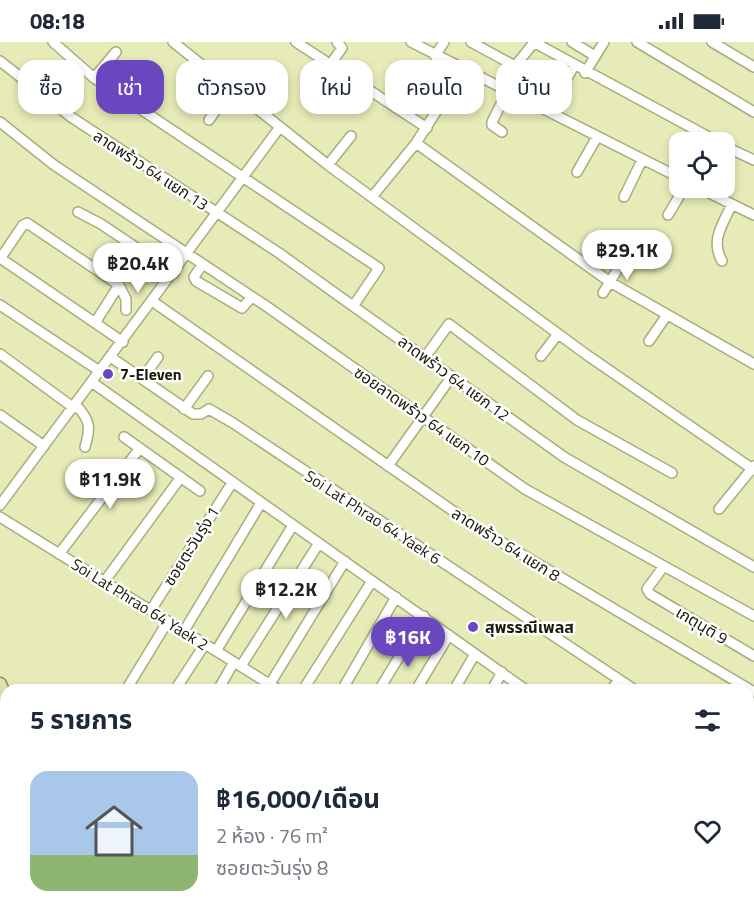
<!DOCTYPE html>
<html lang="th">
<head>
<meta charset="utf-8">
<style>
	body { margin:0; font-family:"Titillium Web","Noto Sans Thai",sans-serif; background:#f6f6f7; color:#1f2937; height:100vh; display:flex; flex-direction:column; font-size:22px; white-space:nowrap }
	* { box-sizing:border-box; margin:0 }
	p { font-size:20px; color:#747a83 }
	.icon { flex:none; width:33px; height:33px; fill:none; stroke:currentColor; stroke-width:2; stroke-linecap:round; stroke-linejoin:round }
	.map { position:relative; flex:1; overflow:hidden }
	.panel { position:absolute; left:0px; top:642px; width:754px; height:234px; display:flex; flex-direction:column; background:#fff; border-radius:18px 18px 0 0; box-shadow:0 3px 9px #0003 }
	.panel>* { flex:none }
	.banner { position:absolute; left:18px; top:18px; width:718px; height:54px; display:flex; gap:12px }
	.tools { position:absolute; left:669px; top:90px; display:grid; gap:12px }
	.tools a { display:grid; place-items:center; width:66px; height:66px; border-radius:12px; background:#fff; box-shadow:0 3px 9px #0003; font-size:30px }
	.price { position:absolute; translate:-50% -51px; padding:0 14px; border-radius:21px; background:#fff; color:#222; font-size:20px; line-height:39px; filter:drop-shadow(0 2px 3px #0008) }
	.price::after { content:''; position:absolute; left:50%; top:36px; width:18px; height:14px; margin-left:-9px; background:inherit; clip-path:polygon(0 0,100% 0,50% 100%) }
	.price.selected { background:#6a46bf; color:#fff }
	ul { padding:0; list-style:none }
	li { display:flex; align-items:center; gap:18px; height:150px; padding:0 30px }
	li span { display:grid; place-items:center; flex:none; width:168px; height:120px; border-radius:18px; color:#555 }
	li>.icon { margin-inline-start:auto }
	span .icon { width:72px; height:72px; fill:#fffc; stroke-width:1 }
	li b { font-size:26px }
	h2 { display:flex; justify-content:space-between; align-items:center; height:72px; padding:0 30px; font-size:26px }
	.chip { padding:0 21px; border-radius:18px; background:#fff; box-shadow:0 3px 9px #0003; font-size:21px; line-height:54px }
	.chip.selected { background:#6a46bf; color:#fff }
	.status { display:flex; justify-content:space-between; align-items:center; height:42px; padding:0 30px; background:#fff; direction:ltr }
	.status svg { height:16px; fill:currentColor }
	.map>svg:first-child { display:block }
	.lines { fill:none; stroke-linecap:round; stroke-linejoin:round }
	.minor-casing { stroke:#a8ad7c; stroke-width:12 }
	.major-casing { stroke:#8c9159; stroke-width:15 }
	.minor { stroke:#fff; stroke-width:9 }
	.major { stroke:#dfe3b6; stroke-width:12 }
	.rail { stroke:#6a6d4d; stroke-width:1.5; stroke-dasharray:9 4.5; stroke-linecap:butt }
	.poi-dot { fill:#6a46bf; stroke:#fff; stroke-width:2 }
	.labels { text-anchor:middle; stroke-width:5; stroke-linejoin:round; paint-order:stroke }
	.street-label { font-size:16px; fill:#191a07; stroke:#fff }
	.poi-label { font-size:16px; font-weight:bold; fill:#191a07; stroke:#fff; text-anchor:start }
</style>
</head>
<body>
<div class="status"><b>08:18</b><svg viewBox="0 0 49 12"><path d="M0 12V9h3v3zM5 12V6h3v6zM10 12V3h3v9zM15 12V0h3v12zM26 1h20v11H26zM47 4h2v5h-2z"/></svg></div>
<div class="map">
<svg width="754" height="876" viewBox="0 0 754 876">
	<rect width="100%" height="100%" fill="#e6ebb7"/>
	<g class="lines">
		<g class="minor-casing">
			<path id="minor" d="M53,0L94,36L379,226L354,263
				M173,0L328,123L587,313L754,428
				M296,0L427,86
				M411,0L680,136
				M471,0L515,24L532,3L537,2L718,100
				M572,0L595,14
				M637,0L754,70
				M712,0L754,25
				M435,14L444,0
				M0,19L71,75L279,211L564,415L754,525
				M330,23L342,6L337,0
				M585,31L604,0
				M94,36L116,10
				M563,43L574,24
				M209,78L231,46
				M0,80L54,123L269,266L525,447L754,574
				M502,90L492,83V80L507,50
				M416,101L610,240L754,322
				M724,104L754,118
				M328,123L351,94
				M577,130L597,95
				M699,146L754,173
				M372,155L416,101L463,28
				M624,155L642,118
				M78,170L101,182L174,231
				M668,173L684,146
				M722,219C710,198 723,182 732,162
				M202,223L194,235L196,239L242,266L252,255
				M603,251L627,212
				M152,259L476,485L754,650
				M0,263L101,330
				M95,281L119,243
				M649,299L667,273
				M123,300L3,218L2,214L23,183L27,181L119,243L126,257V268
				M0,312L74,366
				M426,314L449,282L577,378L672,431
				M541,314L558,292
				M112,316L193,372H201L209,367L233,381L635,648
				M142,337L158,315
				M93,341L526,648
				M76,363C90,378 91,385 85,405
				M184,367L208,334
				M0,373L44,404
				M124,395L200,449
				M388,424L452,334
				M0,463L280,85
				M719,467L754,424
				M0,475L279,648
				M59,512L140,406
				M664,524L647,547L650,552L754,614
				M104,540L181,435
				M151,568L232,441
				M184,589L261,461
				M216,609L293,483
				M241,624L319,501
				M270,642L345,519
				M126,648L168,579
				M175,648L205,602
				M218,648L234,620
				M303,648L372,539
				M342,648L396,555
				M379,648L424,574
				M416,648L449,593
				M454,648L475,612
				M492,648L502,630
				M611,648L619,638
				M0,712L6,715
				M748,717L754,720
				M0,745L6,749
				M0,792L6,785
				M748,806L754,810
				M0,833L6,835
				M748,842L754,833
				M299,870L311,876
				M644,870L654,876
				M492,876L496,870
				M545,876L549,870
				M593,876L597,870
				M690,876L694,870
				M728,876L732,870
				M753,876L754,874"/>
		</g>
		<g class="major-casing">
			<path id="major" d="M0,642L6,656
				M0,673L6,687
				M84,870L87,876
				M98,870L100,876"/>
		</g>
		<use href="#minor" class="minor"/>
		<use href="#major" class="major"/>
		<path class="rail" d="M0,659L6,673
			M91,870L93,876"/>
	</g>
	<g class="poi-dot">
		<circle cx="108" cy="332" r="6"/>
		<circle cx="473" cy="585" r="6"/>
	</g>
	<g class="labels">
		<g class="street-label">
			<text transform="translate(151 128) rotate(33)" y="6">ลาดพร้าว 64 แยก 13</text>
			<text transform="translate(454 336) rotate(36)" y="6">ลาดพร้าว 64 แยก 12</text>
			<text transform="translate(422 374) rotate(35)" y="6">ซอยลาดพร้าว 64 แยก 10</text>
			<text transform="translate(373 475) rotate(33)" y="6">Soi Lat Phrao 64 Yaek 6</text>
			<text transform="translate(506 502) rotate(32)" y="6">ลาดพร้าว 64 แยก 8</text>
			<text transform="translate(191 504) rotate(-58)" y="6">ซอยตะวันรุ่ง 1</text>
			<text transform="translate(140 562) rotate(32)" y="6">Soi Lat Phrao 64 Yaek 2</text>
			<text transform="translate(702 583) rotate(31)" y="6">เกตุนุติ 9</text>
		</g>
		<g class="poi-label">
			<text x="120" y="338">7-Eleven</text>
			<text x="485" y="591">สุพรรณีเพลส</text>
		</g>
	</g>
</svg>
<div class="tools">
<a><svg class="icon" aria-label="locate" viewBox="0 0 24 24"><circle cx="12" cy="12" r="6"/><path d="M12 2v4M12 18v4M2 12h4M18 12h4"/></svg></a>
</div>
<b class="price" style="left:627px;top:239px">฿29.1K</b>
<b class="price" style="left:138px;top:252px">฿20.4K</b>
<b class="price" style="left:110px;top:468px">฿11.9K</b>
<b class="price" style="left:286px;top:578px">฿12.2K</b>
<b class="price selected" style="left:408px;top:626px">฿16K</b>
<div class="banner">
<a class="chip">ซื้อ</a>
<a class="chip selected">เช่า</a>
<a class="chip">ตัวกรอง</a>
<a class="chip">ใหม่</a>
<a class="chip">คอนโด</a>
<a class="chip">บ้าน</a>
</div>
<section class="panel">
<h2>5 รายการ<svg class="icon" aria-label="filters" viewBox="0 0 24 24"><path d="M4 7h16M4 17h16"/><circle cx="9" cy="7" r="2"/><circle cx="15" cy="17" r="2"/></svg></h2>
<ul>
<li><span style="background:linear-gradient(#a9c7e8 70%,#8fb573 0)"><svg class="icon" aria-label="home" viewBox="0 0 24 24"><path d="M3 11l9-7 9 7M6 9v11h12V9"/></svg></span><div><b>฿16,000/เดือน</b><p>2 ห้อง · 76 m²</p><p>ซอยตะวันรุ่ง 8</p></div><svg class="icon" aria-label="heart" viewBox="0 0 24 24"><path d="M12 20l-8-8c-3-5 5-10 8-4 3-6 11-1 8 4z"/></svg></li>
</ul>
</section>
</div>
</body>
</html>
